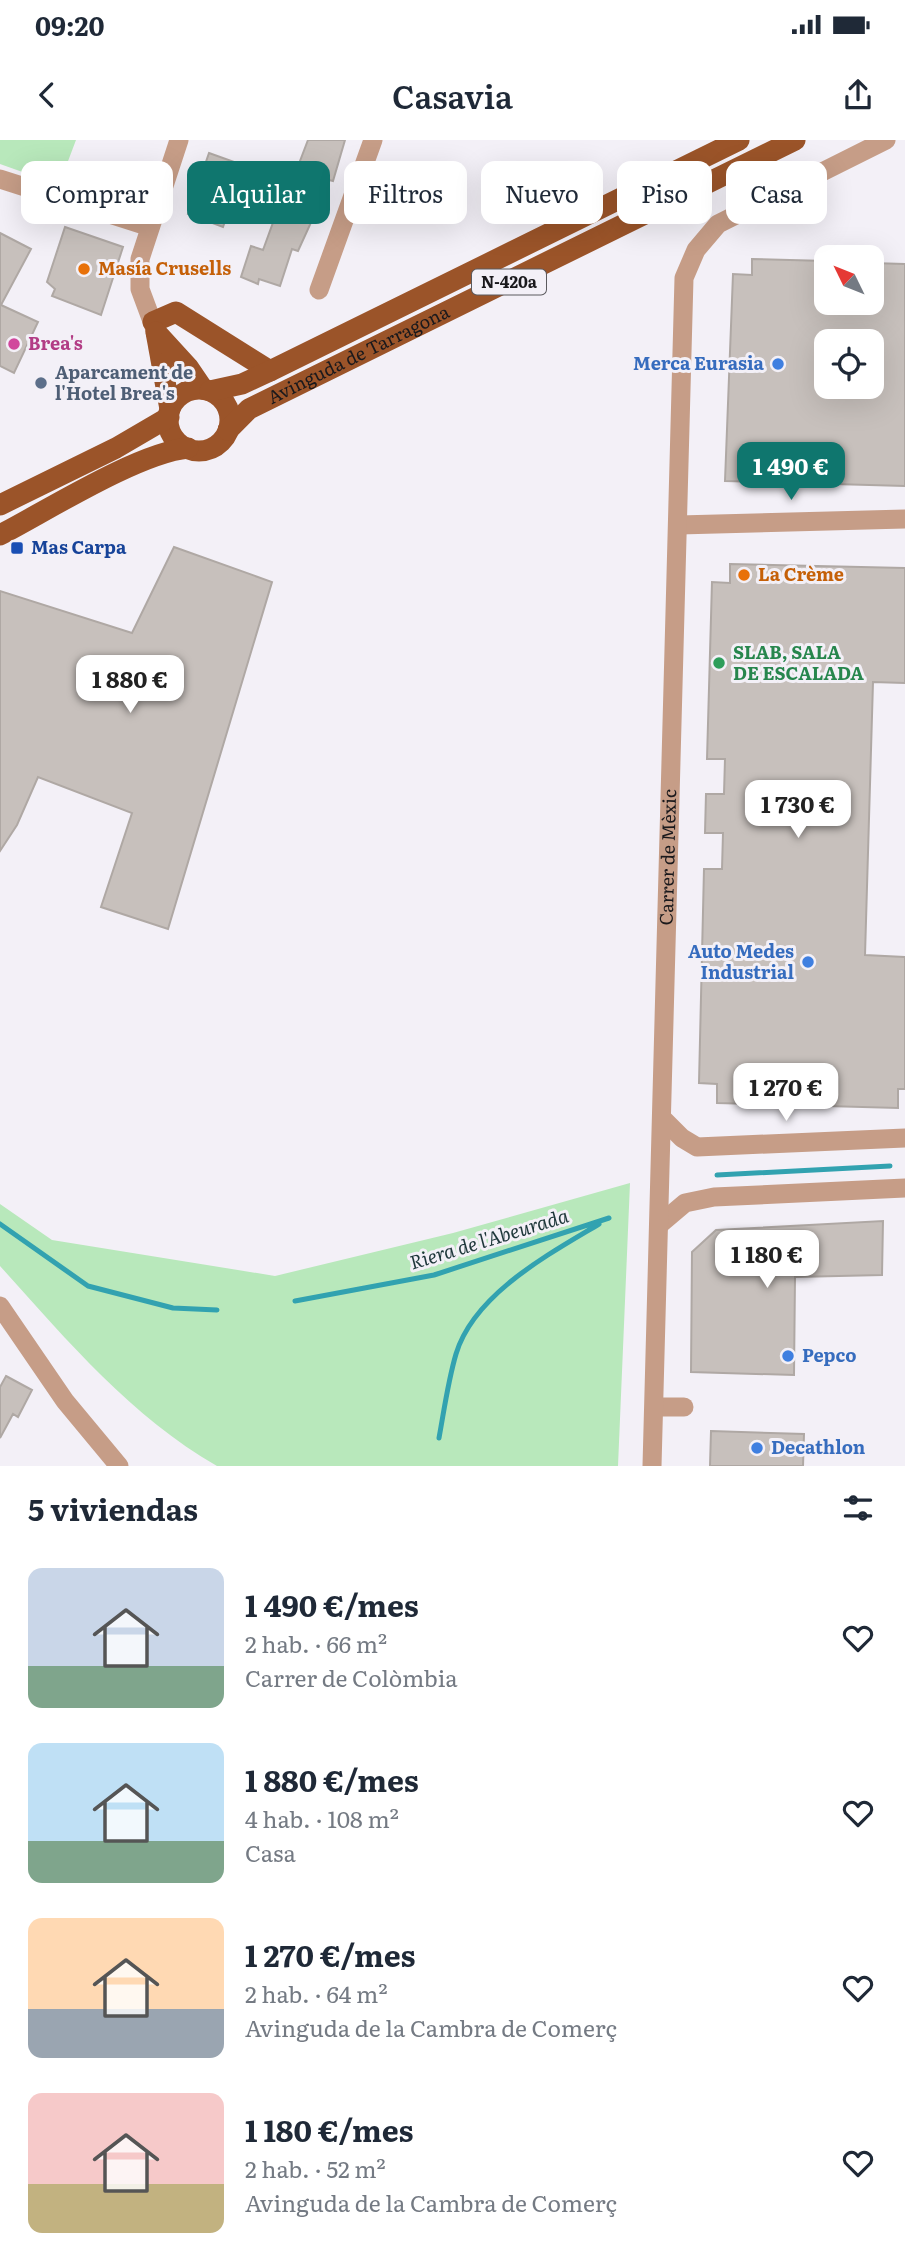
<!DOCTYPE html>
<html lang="es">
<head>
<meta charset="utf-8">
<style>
	body { margin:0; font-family:Literata,serif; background:#f6f6f7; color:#1f2937; height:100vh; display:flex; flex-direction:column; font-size:26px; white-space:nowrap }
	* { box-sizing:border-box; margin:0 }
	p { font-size:23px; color:#747a83 }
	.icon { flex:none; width:38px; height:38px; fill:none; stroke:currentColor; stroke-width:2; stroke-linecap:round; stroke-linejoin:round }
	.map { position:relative; height:1326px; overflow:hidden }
	.details { display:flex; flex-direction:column; background:#fff; flex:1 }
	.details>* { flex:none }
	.banner { position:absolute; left:21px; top:21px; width:864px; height:63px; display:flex; gap:14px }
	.needle { width:46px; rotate:313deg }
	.fabs { position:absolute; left:814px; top:105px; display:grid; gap:14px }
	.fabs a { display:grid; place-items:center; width:70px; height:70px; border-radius:14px; background:#fff; box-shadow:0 7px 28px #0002; font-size:35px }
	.price { position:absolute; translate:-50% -60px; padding:0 16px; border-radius:14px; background:#fff; color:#222; font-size:23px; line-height:46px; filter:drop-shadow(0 2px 4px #0008) }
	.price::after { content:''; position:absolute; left:50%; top:42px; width:21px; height:16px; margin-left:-10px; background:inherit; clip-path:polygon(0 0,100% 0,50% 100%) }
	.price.selected { background:#0f766e; color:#fff }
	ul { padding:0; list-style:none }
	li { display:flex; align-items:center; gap:21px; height:175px; padding:0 28px }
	li span { display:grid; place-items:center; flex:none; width:196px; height:140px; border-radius:14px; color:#555 }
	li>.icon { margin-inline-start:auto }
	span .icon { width:84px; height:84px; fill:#fffc; stroke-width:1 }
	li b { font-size:30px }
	h2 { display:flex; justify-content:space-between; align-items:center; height:84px; padding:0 28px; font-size:30px }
	.pill { padding:0 24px; border-radius:14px; background:#fff; box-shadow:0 7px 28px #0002; font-size:24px; line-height:63px }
	.pill.selected { background:#0f766e; color:#fff }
	.status { display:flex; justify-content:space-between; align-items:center; height:49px; padding:0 35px; background:#fff; direction:ltr }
	.status svg { height:19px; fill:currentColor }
	header { display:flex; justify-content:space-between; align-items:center; height:91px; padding:0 28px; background:#fff; font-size:32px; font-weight:600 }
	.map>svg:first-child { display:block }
	.green { fill:#b8e8bb }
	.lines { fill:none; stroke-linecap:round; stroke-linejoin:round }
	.stream { stroke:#32a2b0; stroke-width:5 }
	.building { fill:#c7c0bc; stroke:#afa8a4; stroke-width:2; fill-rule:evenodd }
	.minor { stroke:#c69d87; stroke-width:19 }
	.major { stroke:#9b5429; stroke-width:21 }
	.food-dot { fill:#e8710a; stroke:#f3f0f7; stroke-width:2.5 }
	.hotel-dot { fill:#d1479c; stroke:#f3f0f7; stroke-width:2.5 }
	.shop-dot { fill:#3f7fe0; stroke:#f3f0f7; stroke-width:2.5 }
	.service-dot { fill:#5c6f8a; stroke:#f3f0f7; stroke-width:2.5 }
	.transit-dot { fill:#1a4fb4; stroke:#f3f0f7; stroke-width:2.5 }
	.leisure-dot { fill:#2e9e5b; stroke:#f3f0f7; stroke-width:2.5 }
	.labels { text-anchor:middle; stroke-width:6; stroke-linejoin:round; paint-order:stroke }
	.shield { fill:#f3f0f7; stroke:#5b5a5e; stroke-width:2 }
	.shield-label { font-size:16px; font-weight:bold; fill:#1a191c }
	.food-label { font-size:18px; font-weight:bold; fill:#c56008; stroke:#f3f0f7; text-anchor:start }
	.hotel-label { font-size:18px; font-weight:bold; fill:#b23c85; stroke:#f3f0f7; text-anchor:start }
	.street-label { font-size:18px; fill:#1a191c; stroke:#f3f0f7 }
	.shop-label { font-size:18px; font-weight:bold; fill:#366cbe; stroke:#f3f0f7; text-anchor:end }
	.service-label { font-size:18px; font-weight:bold; fill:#4e5e75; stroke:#f3f0f7; text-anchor:start }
	.transit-label { font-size:18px; font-weight:bold; fill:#164399; stroke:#f3f0f7; text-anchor:start }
	.leisure-label { font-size:18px; font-weight:bold; fill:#27864d; stroke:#f3f0f7; text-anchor:start }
	.water-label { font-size:19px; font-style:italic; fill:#1e373a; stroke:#f3f0f7 }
</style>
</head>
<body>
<div class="status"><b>09:20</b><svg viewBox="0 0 49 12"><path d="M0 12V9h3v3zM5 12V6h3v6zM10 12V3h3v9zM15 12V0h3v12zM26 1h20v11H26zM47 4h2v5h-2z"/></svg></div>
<header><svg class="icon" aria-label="back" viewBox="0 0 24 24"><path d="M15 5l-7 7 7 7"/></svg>Casavia<svg class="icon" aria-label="share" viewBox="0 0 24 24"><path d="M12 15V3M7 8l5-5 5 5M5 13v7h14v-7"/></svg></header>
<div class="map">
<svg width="905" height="1326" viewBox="0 0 905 1326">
	<rect width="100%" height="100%" fill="#f3f0f7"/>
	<path class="green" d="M0,0H76L59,45L0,24Z
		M630,1043L618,1326H217C130,1276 66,1199 0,1126V1064L52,1100L275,1136L453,1093Z"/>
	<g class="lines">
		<path class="stream" d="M717,1035L890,1026
			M0,1084L88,1146L173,1168L217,1170
			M295,1161L434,1135L609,1078
			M439,1298C444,1271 448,1241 456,1214C474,1154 549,1114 599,1084"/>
	</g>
	<path class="building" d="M308,0H345L333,41L329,40L320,68L318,67L298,111L292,109L280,146L259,139L258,144L241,137L251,106L263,110L283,55L263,48L268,34L292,42Z
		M209,13L240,24L228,56L233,58L223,87L188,74Z
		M65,87L123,107L101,175L52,156L55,149L47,142Z
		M0,93L31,109L1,165L38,182L14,233L0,226Z
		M752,119L826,121V163H872V123L905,124V346L725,341L733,134L752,135ZM826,201H872V247H826Z
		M174,407L272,442L168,789L101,767L132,673L38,637L17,685L0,711V451L132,493Z
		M730,424L905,428V543L873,542L865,815L905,817V949H898V968L717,963V944L699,943L704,729H722L723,693H705L706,654H724L725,619H707L712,442L730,443Z
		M883,1081L882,1135L795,1137L794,1235L691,1232L692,1112L716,1090Z
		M6,1236L32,1250L18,1277L13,1274L0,1298V1247Z
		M711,1291L804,1294L803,1326H710Z"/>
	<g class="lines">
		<g class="minor">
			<path d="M0,39L150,87"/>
			<path d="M319,150L373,0"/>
			<path d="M156,192L140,149V119L179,0"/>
			<path d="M679,385L905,379"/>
			<path d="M662,978L682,998L697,1007L905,998"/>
			<path d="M659,1085L685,1063L714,1057L905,1048"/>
			<path d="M0,1166L65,1261L119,1326"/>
			<path d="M655,1267H684"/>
			<path id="s1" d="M652,1326L684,138L696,110L718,84L886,0"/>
		</g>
		<g class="major">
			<path d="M153,182L176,172L270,231"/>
			<path d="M156,192L170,269"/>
			<path d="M156,192L188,227L203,249"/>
			<circle cx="199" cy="280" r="31"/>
			<path d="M210,251L242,244L270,231L739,0"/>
			<path id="s2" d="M228,290L249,269L795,0"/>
			<path d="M0,365L116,308L169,277"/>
			<path d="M0,395C48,370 138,313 188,308"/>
		</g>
	</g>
	<g class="food-dot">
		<circle cx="84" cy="129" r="7"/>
		<circle cx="744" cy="435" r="7"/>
	</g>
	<circle class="hotel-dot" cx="14" cy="204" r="7"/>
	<g class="shop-dot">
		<circle cx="778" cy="224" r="7"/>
		<circle cx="808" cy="822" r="7"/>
		<circle cx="788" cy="1216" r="7"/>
		<circle cx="757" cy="1308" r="7"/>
	</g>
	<circle class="service-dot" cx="41" cy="243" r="7"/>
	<rect class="transit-dot" x="10" y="401" width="14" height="14" rx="3.5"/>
	<circle class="leisure-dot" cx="719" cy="523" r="7"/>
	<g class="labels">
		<rect class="shield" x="472" y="129.5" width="74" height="25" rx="5"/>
		<g class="shield-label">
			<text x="509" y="148">N-420a</text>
		</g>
		<g class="food-label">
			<text x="98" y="135">Masía Crusells</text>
			<text x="758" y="441">La Crème</text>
		</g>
		<g class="hotel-label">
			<text x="28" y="210">Brea's</text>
		</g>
		<g class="street-label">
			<text dy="6" stroke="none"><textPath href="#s2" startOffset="152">Avinguda de Tarragona</textPath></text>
			<text dy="6" stroke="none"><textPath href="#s1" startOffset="609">Carrer de Mèxic</textPath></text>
		</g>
		<g class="shop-label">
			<text x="764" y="230">Merca Eurasia</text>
			<text x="794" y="818">Auto Medes<tspan x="794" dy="21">Industrial</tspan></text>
			<text x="802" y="1222" text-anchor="start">Pepco</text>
			<text x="771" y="1314" text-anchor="start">Decathlon</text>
		</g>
		<g class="service-label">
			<text x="55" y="239">Aparcament de<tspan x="55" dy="21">l'Hotel Brea's</tspan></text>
		</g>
		<g class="transit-label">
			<text x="31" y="414">Mas Carpa</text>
		</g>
		<g class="leisure-label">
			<text x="733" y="519">SLAB, SALA<tspan x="733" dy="21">DE ESCALADA</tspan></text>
		</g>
		<g class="water-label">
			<text transform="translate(489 1099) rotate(-17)" y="7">Riera de l'Abeurada</text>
		</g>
	</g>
</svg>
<div class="fabs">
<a><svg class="needle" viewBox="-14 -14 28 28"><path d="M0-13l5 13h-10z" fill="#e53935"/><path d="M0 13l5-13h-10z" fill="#747a83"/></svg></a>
<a><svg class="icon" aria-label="locate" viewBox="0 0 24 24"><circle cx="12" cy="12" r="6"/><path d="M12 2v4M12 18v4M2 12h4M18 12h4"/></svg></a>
</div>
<b class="price selected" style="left:791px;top:362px">1 490 €</b>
<b class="price" style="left:130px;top:575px">1 880 €</b>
<b class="price" style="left:798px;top:700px">1 730 €</b>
<b class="price" style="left:786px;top:983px">1 270 €</b>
<b class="price" style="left:767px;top:1150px">1 180 €</b>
<div class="banner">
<a class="pill">Comprar</a>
<a class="pill selected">Alquilar</a>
<a class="pill">Filtros</a>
<a class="pill">Nuevo</a>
<a class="pill">Piso</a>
<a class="pill">Casa</a>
</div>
</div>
<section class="details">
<h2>5 viviendas<svg class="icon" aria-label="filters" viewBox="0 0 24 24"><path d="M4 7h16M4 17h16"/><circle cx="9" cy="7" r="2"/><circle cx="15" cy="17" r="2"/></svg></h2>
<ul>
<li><span style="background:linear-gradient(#c9d6e8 70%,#7fa58c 0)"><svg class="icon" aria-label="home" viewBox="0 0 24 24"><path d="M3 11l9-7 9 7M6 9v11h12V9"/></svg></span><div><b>1 490 €/mes</b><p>2 hab. · 66 m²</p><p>Carrer de Colòmbia</p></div><svg class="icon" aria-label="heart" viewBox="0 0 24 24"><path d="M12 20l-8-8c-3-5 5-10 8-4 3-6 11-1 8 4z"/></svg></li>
<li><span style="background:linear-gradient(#bfe0f5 70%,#7fa58c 0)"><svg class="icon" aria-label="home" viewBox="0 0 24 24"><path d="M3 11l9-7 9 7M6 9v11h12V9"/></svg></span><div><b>1 880 €/mes</b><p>4 hab. · 108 m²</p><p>Casa</p></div><svg class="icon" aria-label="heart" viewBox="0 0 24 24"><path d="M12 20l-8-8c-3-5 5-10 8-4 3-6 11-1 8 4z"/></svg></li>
<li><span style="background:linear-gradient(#ffd9b3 65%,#9aa5b1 0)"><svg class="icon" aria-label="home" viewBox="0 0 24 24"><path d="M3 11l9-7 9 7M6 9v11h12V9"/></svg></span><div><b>1 270 €/mes</b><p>2 hab. · 64 m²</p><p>Avinguda de la Cambra de Comerç</p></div><svg class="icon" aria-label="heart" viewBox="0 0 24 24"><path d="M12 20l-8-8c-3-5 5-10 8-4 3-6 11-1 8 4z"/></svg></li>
<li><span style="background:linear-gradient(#f6c9c9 65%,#c2b280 0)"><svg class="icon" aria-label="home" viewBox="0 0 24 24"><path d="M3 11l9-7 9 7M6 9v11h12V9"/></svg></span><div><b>1 180 €/mes</b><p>2 hab. · 52 m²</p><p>Avinguda de la Cambra de Comerç</p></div><svg class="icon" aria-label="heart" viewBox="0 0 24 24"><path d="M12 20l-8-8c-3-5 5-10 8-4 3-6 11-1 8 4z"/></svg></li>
</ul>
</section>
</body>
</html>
